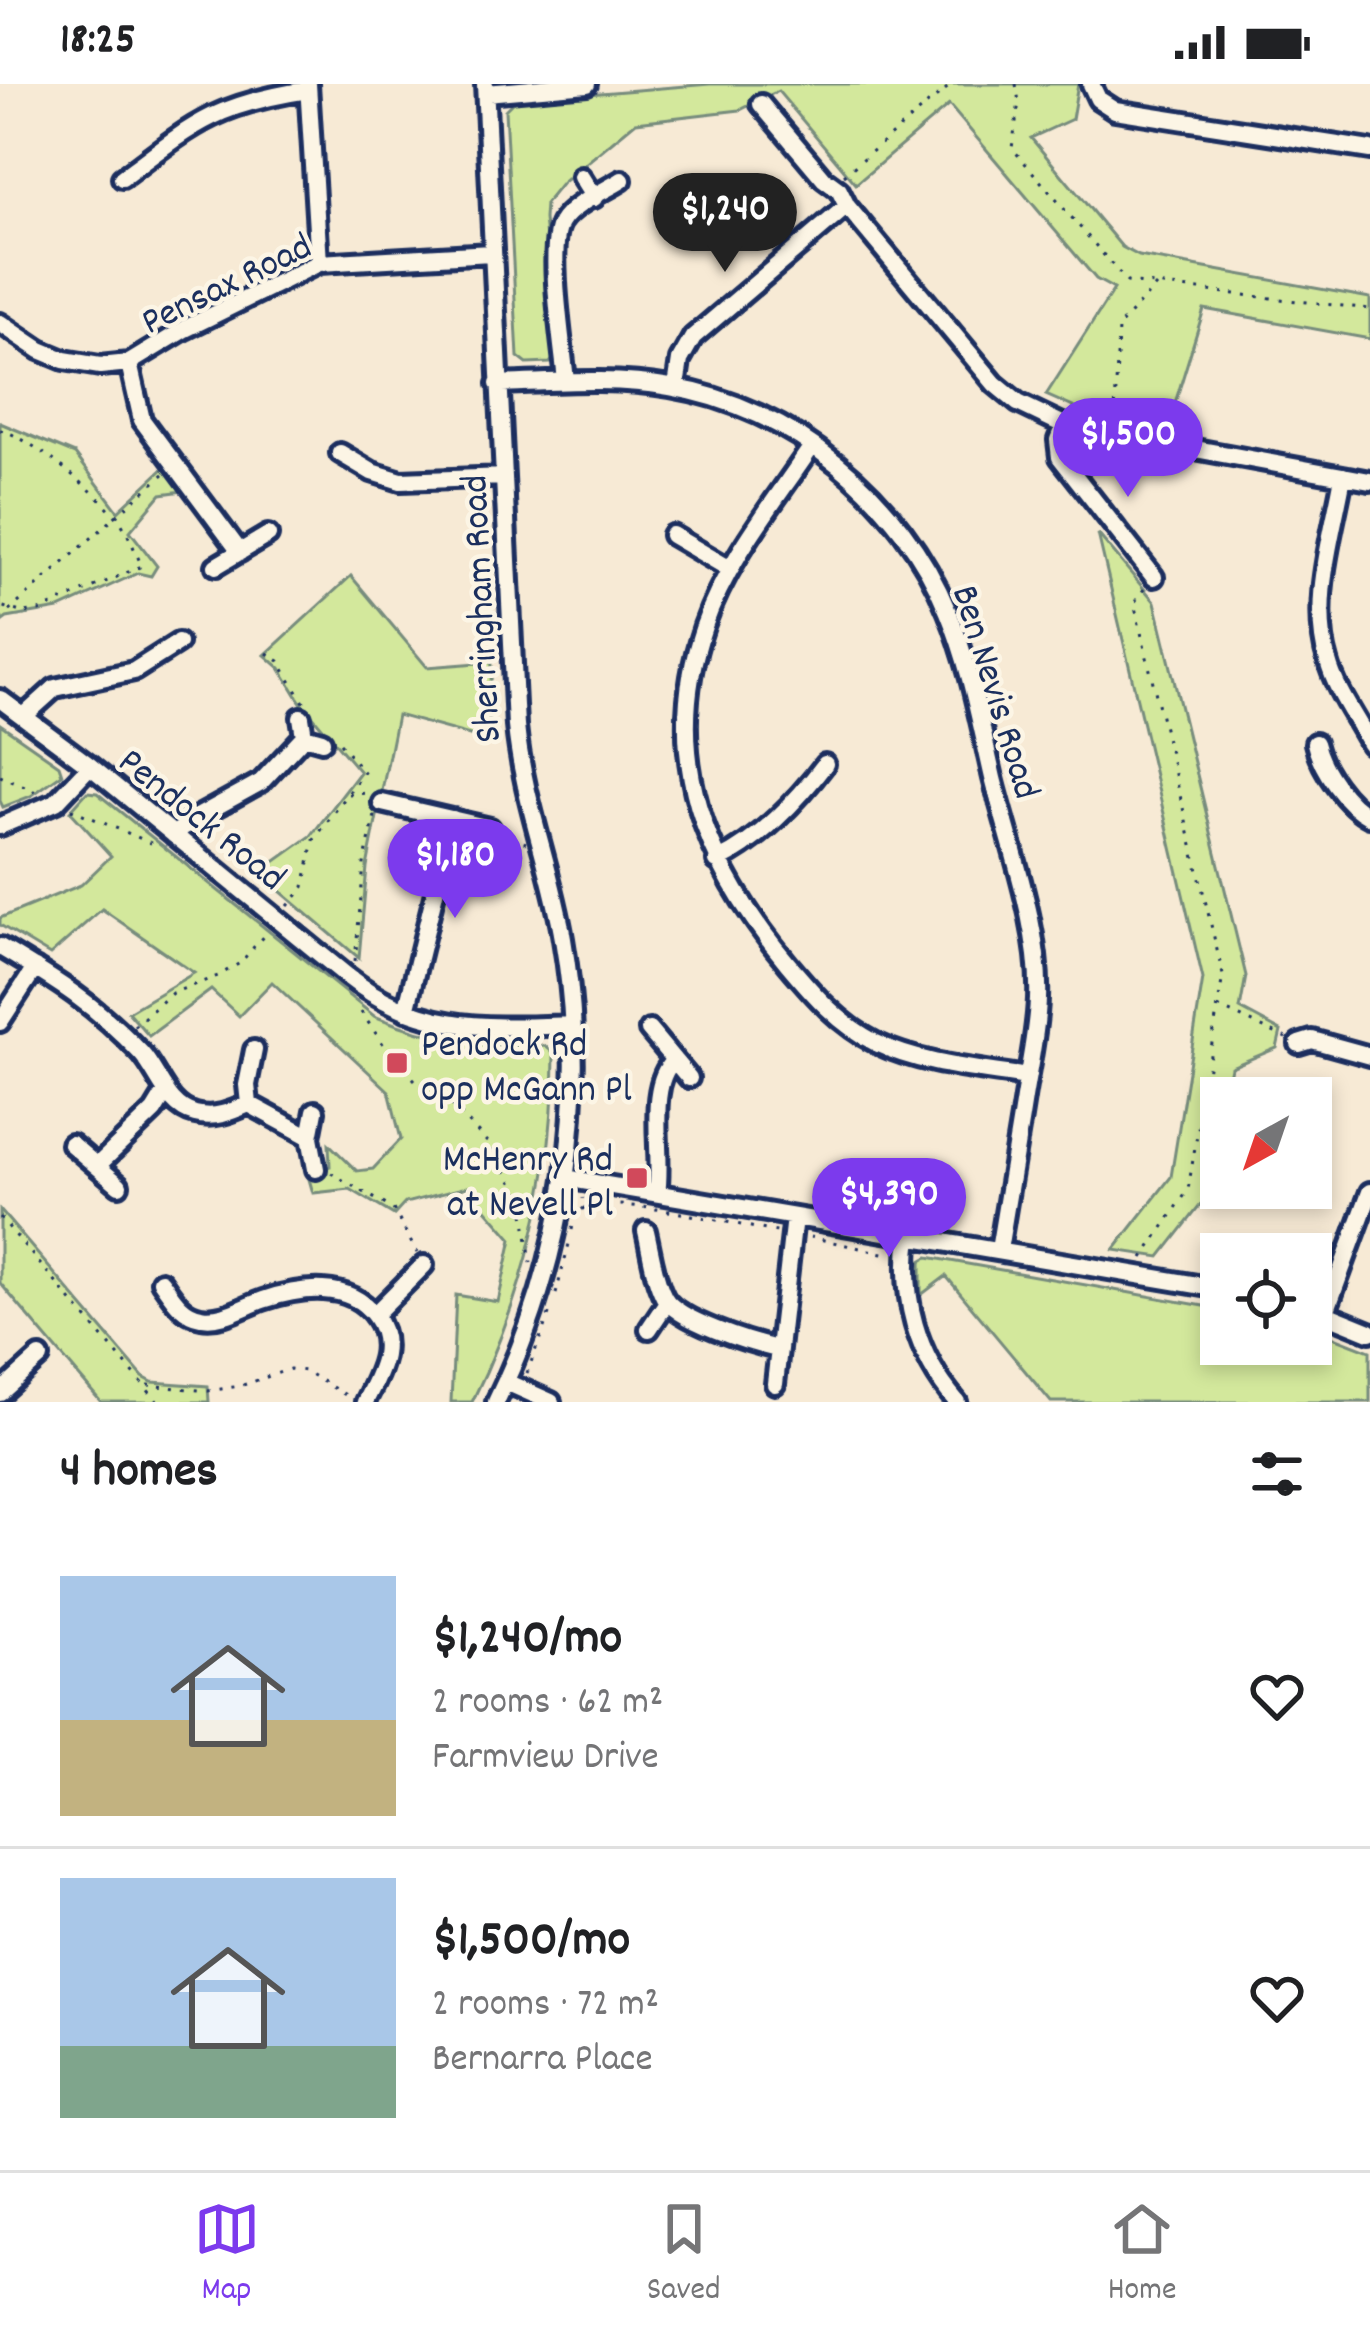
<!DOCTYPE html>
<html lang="en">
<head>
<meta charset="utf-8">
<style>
	body { margin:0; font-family:Dekko,sans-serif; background:#f2f2f2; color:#202124; height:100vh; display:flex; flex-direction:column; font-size:45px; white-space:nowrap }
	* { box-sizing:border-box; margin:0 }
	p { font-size:39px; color:#757577 }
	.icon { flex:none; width:66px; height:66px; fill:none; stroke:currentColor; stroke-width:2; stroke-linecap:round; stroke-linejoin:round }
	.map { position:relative; height:1318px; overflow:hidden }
	.drawer { display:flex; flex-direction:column; background:#fff; flex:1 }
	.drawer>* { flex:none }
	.needle { width:78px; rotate:220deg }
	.controls { position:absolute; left:1200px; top:993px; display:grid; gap:24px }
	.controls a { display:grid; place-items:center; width:132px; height:132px; border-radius:0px; background:#fff; box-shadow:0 6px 18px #0003; font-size:60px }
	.price { position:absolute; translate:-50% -102px; padding:0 27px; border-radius:42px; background:#7c3aed; color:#fff; font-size:39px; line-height:78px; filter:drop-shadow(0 3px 6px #0008) }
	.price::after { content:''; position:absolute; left:50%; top:72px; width:36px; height:27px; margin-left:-18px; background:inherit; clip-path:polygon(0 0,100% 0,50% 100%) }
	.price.on { background:#222; color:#fff }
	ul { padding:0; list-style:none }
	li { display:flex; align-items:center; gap:36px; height:300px; padding:0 60px }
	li+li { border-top:3px solid #e0e0e0 }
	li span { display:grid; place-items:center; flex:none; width:336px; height:240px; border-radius:0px; color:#555 }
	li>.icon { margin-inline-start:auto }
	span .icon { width:144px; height:144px; fill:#fffc; stroke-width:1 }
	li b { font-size:51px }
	h2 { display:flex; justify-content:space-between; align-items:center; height:144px; padding:0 60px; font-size:51px }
	.status { display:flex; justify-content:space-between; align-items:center; height:84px; padding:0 60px; background:#fff; direction:ltr }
	.status svg { height:33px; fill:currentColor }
	.tabs { display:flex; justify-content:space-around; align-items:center; height:168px; border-top:3px solid #e0e0e0; background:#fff; font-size:33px; color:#757577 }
	.tabs a { display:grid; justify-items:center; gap:6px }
	.tabs .on { color:#7c3aed }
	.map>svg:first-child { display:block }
	.green { fill:#d3e89c; stroke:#778c7d; stroke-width:3 }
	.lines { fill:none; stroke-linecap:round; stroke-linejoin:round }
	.minor-casing { stroke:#1b2f5e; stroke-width:26 }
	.path { stroke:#1b2f5e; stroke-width:3; stroke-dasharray:3 9; stroke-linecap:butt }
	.minor { stroke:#fcf5e5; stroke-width:16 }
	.poi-dot { fill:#d1495b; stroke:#fcf5e5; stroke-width:4.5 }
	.labels { text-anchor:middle; stroke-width:9; stroke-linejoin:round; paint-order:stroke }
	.street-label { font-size:39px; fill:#1b2f5e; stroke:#fcf5e5 }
	.poi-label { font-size:39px; fill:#1b2f5e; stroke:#fcf5e5; text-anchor:start }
</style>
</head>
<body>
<div class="status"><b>18:25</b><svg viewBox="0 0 49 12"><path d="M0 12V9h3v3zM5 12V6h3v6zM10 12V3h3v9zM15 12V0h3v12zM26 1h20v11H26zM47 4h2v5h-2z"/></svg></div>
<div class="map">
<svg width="1370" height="1318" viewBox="0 0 1370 1318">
	<rect width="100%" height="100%" fill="#f7ead5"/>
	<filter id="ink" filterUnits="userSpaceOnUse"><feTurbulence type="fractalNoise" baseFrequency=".00833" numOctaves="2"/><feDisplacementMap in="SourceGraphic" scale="24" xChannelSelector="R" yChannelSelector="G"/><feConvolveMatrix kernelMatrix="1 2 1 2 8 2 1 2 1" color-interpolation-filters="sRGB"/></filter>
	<g filter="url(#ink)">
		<path class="green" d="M710,0H1078L1072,35L1031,54L1122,163L1139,172L1370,214V255L1204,225L1168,342L1080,326L1046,311L1114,205L1096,195L949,21L856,100L778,7L740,26L636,38L562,99L545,120L544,135L557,270L550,279L527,280L518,273L505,26L515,16Z
			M0,339L75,370L118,427L165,383L183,407L161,410L130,447L157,482L151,492L138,489L59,525L7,534L0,539Z
			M1098,450L1155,518L1246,892L1240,925L1281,947L1277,964L1231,983L1225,1014H1221V1041L1210,1109L1160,1173L1114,1166L1171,1093L1203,895Z
			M351,492L427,583L492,578L488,656L397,631L367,783L359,874L259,789L311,752L360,688L300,617L280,584L265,571Z
			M0,640L59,681L62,690L31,712L3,723L0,717Z
			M87,708L97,709L374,932C432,956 482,964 545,962L554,969C554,1093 526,1208 472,1318H451L456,1211L498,1218L512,1155L467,1103L405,1119L394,1131L350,1105L313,1109L307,1088L330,1082L329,1060L357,1087L373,1085L401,1055L389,1007L272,898L239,932L211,906L149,952L128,928L194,889L102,825L50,871L0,841V834L81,801L111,772L70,727Z
			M0,1126L143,1293L152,1298L208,1302L209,1318H101L0,1199Z
			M928,1173L1221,1225V1260H1311V1244L1370,1267V1318H1051L946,1192L921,1211V1177Z"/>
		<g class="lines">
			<g class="minor-casing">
				<path id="minor" d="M308,0L319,179
					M485,0L516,642C523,715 551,783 563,855C590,1010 565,1177 496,1318
					M1091,0L1098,15L1115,26L1370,66
					M486,9L587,0
					M761,20L824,95L839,106L847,122L995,300L1018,319L1064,341L1370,397
					M581,93L594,114
					M122,94C195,39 216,20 308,6
					M0,239L40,266L64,276L100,282L129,279L185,245L319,179L491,169
					M129,279L142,336L240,468
					M566,297C563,264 547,164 561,139C572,120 605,107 622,96
					M498,300C556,298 614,293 670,303C792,323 902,414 948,528C970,581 980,638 993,694C1010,762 1041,846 1038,915C1037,948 1029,982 1024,1014C1016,1065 1007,1116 999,1166
					M676,303L680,276L693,253L847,122
					M1064,341L1058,356L1060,373L1154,493
					M812,362C774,419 727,476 704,542C660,671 705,781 788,880C814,911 839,940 876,959C922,981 977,985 1027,993
					M340,369L372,388L401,397L504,393
					M1343,392C1333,450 1310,518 1328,577C1336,607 1356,633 1370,660
					M672,451L730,485
					M216,482L268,451
					M0,615L90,682L347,892C419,949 485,944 572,941
					M24,632L55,604L134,587L178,559
					M304,652L322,657
					M1315,659C1321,685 1346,721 1370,733
					M382,719L490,744
					M0,742L56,718L90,682
					M174,751L190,737L261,698L304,652L301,633
					M717,777C759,757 798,716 825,680
					M0,863C57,897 95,920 141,969C159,989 167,1023 195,1030C215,1035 231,1028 249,1020L310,1053
					M406,927L453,735
					M0,938L35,884
					M649,946L689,994
					M1299,960L1312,956L1370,972
					M249,1020L247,1001L254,966
					M315,1027L310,1053L316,1085
					M71,1060L119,1101
					M97,1082L154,1027L165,1009
					M565,1094L1221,1205
					M657,1109C664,1071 645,1003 674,976
					M646,1147C651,1168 654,1194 664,1213C677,1237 751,1259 777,1265
					M909,1152C901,1213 916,1271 957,1318
					M161,1197C172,1212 181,1230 201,1233C222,1237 243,1223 263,1216C299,1204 349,1196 375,1232C396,1262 379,1289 365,1318
					M1311,1224L1370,1248
					M1326,1228L1370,1108
					M374,1231L424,1181
					M649,1245L667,1218
					M506,1298L551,1318
					M775,1300L794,1133
					M0,1309L40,1273"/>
			</g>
			<path class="path" d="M1016,0L1019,18L1012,64L1127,198L1370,225
				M844,91L952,0
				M1115,334L1118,243L1156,202
				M0,346C30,353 94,406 115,431C127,444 134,466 142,482L39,527L24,529L0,522
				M0,535L165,389
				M267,569L279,577L305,620
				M0,692L36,708
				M349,710L370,709
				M71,725L158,762
				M501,750L526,759
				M288,822L304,803L314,756L364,688L336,654
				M355,877L364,780L375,731
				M1218,923L1286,954
				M361,928L388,967L416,997L450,1019L487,1058L522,1114L531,1179
				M134,942L172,909L218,892L240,879L266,849
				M331,1089L393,1125L417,1169
				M584,1124C619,1111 734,1141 777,1148
				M0,1133L158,1318
				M572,1146L575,1131L584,1124L583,1114
				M810,1153L892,1171
				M1143,1174L1188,1106L1223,891L1134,519L1144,505
				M556,1210L570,1156
				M527,1289L551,1225
				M148,1301L208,1307L240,1302L290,1285L305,1287L349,1313"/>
			<use href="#minor" class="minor"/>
		</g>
	</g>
	<g class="poi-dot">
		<rect x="385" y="967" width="24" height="24" rx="6"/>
		<rect x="625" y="1082" width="24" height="24" rx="6"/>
	</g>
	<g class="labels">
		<g class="street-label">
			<text transform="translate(225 197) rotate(-26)" y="14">Pensax Road</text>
			<text transform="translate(478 525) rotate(-93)" y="14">Sherringham Road</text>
			<text transform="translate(999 607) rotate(73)" y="14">Ben Nevis Road</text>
			<text transform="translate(204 733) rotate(39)" y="14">Pendock Road</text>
		</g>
		<g class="poi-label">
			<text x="421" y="971">Pendock Rd<tspan x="421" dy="45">opp McGann Pl</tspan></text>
			<text x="613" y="1086" text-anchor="end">McHenry Rd<tspan x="613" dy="45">at Nevell Pl</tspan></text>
		</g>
	</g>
</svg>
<div class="controls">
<a><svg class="needle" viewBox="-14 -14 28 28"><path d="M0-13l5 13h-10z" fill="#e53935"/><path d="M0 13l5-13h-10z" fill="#757577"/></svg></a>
<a><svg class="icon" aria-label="locate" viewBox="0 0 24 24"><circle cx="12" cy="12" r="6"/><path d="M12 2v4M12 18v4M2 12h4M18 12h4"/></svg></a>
</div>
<b class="price on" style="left:725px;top:191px">$1,240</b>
<b class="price" style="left:1128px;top:416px">$1,500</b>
<b class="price" style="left:455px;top:837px">$1,180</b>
<b class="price" style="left:889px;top:1176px">$4,390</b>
</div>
<section class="drawer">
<h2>4 homes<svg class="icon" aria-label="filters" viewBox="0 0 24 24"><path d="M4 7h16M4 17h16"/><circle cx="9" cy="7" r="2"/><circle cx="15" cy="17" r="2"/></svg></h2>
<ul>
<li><span style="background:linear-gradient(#a9c7e8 60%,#c2b280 0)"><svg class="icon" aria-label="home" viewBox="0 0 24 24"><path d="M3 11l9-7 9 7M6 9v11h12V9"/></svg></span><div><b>$1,240/mo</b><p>2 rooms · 62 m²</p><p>Farmview Drive</p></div><svg class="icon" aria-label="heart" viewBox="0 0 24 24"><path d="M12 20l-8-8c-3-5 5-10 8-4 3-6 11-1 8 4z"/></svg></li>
<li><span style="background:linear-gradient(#a9c7e8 70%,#7fa58c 0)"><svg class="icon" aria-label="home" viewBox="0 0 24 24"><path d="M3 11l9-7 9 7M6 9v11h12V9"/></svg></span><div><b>$1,500/mo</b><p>2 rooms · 72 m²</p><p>Bernarra Place</p></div><svg class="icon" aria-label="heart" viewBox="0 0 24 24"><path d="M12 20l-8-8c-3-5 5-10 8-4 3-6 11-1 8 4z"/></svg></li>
</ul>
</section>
<nav class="tabs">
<a class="on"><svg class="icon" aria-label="map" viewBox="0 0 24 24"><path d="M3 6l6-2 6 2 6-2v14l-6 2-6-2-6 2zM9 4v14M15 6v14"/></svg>Map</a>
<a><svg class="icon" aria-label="saved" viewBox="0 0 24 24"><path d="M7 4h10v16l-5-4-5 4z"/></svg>Saved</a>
<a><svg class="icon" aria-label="home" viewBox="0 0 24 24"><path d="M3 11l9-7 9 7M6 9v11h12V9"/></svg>Home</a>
</nav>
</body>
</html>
